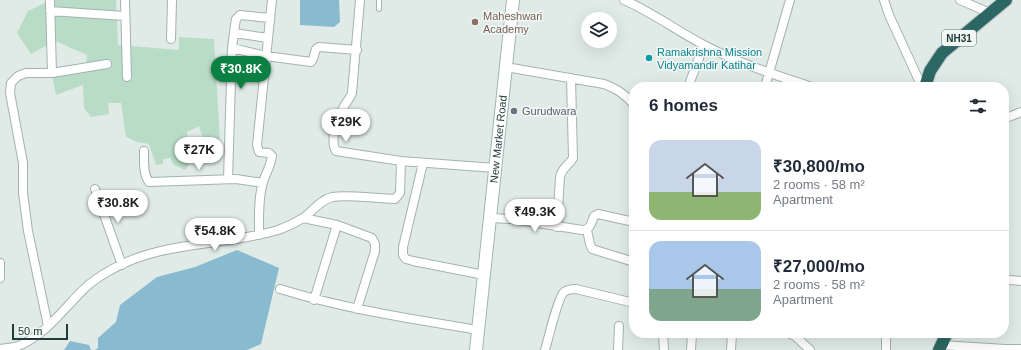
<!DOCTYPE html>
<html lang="en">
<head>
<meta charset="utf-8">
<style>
	body { margin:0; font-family:Arial,sans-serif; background:#f2f2f3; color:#1f2937; height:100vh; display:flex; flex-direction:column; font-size:15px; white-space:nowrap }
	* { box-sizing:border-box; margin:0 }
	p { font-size:13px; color:#747a83 }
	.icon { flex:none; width:22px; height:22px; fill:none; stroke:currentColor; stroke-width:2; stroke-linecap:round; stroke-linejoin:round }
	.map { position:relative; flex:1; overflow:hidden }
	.panel { position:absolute; left:629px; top:82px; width:380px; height:256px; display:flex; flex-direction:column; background:#fff; border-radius:16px; box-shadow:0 4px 16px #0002 }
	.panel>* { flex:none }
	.tools { position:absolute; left:581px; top:12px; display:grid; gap:8px }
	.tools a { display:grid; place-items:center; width:36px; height:36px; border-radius:50%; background:#fff; box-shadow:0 4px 16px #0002; font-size:20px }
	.scale { position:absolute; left:12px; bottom:10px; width:56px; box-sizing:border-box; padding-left:4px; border:2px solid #213b38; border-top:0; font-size:11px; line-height:14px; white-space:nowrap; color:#213b38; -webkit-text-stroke:3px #f0f7f5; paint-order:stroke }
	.price { position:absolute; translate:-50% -34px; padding:0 9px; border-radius:14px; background:#fff; color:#222; font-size:13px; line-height:26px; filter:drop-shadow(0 1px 2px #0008) }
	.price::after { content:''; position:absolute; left:50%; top:24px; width:12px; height:9px; margin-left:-6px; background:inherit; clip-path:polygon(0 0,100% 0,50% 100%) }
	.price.active { background:#0b8043; color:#fff }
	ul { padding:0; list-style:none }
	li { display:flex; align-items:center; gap:12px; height:100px; padding:0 20px }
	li+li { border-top:1px solid #e0e1e3 }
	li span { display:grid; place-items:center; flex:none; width:112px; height:80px; border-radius:12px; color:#555 }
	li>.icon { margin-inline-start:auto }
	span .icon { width:48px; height:48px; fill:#fffc; stroke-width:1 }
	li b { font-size:17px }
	h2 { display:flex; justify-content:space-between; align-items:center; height:48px; padding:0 20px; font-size:17px }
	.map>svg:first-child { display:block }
	.green { fill:#b9dcc7 }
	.water { fill:#88bad0 }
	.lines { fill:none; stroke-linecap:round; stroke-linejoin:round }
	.lane-casing { stroke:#a3b3b0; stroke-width:6 }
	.street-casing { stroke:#a3b3b0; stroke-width:10 }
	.secondary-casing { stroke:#9fb6b1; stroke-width:14 }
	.highway-casing { stroke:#c1c8c7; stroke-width:14 }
	.lane { stroke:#fff; stroke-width:4 }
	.street { stroke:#fff; stroke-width:8 }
	.secondary { stroke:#fff; stroke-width:12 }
	.highway { stroke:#2d6763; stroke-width:12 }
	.education-dot { fill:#8d6e63; stroke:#f0f7f5; stroke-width:1.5 }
	.culture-dot { fill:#0f9aa8; stroke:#f0f7f5; stroke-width:1.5 }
	.worship-dot { fill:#6b7280; stroke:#f0f7f5; stroke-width:1.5 }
	.labels { text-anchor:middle; stroke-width:3; stroke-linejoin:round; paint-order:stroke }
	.shield { fill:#f0f7f5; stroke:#5f7371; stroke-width:1 }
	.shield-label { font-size:10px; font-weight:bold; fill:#213b38 }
	.education-label { font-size:11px; fill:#785e54; stroke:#f0f7f5; text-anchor:start }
	.culture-label { font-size:11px; fill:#0d838f; stroke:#f0f7f5; text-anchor:start }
	.worship-label { font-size:11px; fill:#5b616d; stroke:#f0f7f5; text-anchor:start }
	.street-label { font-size:11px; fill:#213b38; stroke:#f0f7f5 }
</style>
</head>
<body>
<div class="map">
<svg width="1021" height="350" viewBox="0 0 1021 350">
	<rect width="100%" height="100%" fill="#e0ebe8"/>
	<path class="green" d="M51,0H116L118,45L179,50V37L214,39L220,142H204L199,126L187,132L190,162L185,170L174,165L170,158L163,159V164L156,165L149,144L137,142L126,137L121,103H108L109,114L91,117L84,108L83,85L56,95L52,76L85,73L87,55L55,41L31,54L17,33L28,11Z"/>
	<path class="water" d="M300,0H339L340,22L334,27L300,25Z
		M237,250L279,268L261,344L247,350H95L98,348V338L116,322L120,305L157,277L195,267Z
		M70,341L89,345L91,350H64Z"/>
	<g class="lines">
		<g class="lane-casing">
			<path id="lane" d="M379,9V0"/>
		</g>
		<g class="street-casing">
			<path id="street" d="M50,0L52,73
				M125,0L127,77
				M360,0L352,93C349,100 344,105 341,112C336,121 330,142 336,151L401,161L495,168
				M624,0C652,12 677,31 704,45C738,63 775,75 812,87
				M884,0L889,15L922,87
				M960,0L990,13
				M50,11L125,16
				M234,33L268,38
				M171,39L172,0
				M232,48L266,56L311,62L313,59L316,49L319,47L357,50
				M506,67L604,84C617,89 625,94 634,105
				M688,87L704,45
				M765,87L790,0
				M1004,119L1021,112
				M144,151C144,161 143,174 149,182L236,179L263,183
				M423,163L403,247V255L406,259L413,261L484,275
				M228,179L232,48L235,25L236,19L240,15L270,18
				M95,189L122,265
				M303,218L337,225L372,238L375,244V251L357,309
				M490,218L512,219L582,230C591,230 591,223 594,216L598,214L634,222
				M557,227L560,177C562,167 568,167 573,158L571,78
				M587,230L590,244L592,249L634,262
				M259,235C259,218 258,199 263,182C266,173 271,165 272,156L269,153L259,152L257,145L272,0
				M0,263V278
				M1004,281L1010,280L1021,281
				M280,289C345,309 412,319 478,330
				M314,300L337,225
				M48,326L28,231L23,193V163L10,93L11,83L18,76L26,73H52L107,64
				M663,333L664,350
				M788,333L795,336L810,350
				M886,333V350
				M942,345L1005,349H1021
				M0,349C6,348 12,348 18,346C45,336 64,308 84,289C91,282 100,276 109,271C161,240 222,247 278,230C286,227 295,223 303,218C312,212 320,200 332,197C349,194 377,199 395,199L400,193L401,161
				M545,350C548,340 558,297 564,292C568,289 572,289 576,289L634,303
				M618,350L619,326
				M691,350L692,333
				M731,350L732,333"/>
		</g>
		<g class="secondary-casing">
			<g id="secondary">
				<path id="s1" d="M476,350L513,0"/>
			</g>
		</g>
		<g class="highway-casing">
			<path id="highway" d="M925,87L930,71L942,53L1006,0
				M939,350L947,333"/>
		</g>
		<use href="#lane" class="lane"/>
		<use href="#street" class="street"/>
		<use href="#secondary" class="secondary"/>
		<use href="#highway" class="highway"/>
	</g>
	<circle class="education-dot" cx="475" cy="22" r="4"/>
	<circle class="culture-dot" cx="649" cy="58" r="4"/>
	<circle class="worship-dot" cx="514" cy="111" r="4"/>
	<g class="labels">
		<rect class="shield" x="942" y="30" width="34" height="16" rx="3"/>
		<g class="shield-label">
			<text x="959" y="42">NH31</text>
		</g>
		<g class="education-label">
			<text x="483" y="20">Maheshwari<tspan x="483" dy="13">Academy</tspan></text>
		</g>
		<g class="culture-label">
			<text x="657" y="56">Ramakrishna Mission<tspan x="657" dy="13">Vidyamandir Katihar</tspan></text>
		</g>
		<g class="worship-label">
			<text x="522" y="115">Gurudwara</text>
		</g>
		<g class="street-label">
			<text dy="4" stroke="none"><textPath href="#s1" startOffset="212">New Market Road</textPath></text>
		</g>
	</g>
</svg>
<div class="tools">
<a><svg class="icon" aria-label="layers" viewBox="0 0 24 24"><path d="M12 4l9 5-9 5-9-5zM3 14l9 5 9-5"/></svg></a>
</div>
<div class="scale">50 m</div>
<b class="price active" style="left:241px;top:90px">₹30.8K</b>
<b class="price" style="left:346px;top:143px">₹29K</b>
<b class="price" style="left:199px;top:171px">₹27K</b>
<b class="price" style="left:118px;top:224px">₹30.8K</b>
<b class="price" style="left:535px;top:233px">₹49.3K</b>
<b class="price" style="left:215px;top:252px">₹54.8K</b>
<section class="panel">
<h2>6 homes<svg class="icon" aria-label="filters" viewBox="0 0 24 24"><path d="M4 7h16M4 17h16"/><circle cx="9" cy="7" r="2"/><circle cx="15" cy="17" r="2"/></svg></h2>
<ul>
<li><span style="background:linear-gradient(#c9d6e8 65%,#8fb573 0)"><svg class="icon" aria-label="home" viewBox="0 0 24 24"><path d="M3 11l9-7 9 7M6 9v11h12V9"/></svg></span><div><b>₹30,800/mo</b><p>2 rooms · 58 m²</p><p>Apartment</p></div></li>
<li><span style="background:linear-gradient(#a9c7e8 60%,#7fa58c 0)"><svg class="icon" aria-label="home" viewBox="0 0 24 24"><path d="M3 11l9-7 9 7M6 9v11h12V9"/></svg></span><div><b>₹27,000/mo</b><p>2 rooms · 58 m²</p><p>Apartment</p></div></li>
</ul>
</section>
</div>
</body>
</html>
